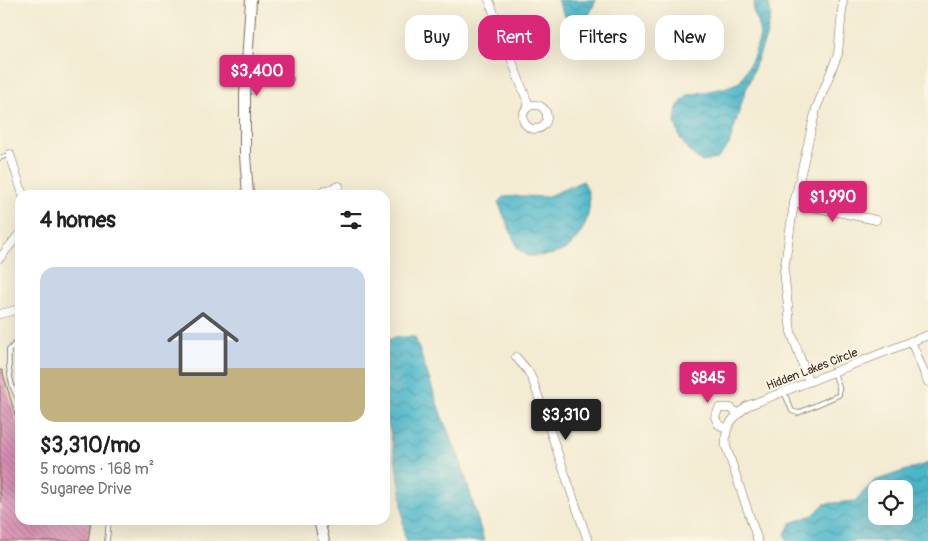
<!DOCTYPE html>
<html lang="en">
<head>
<meta charset="utf-8">
<style>
	body { margin:0; font-family:Pangolin,sans-serif; background:#f6f6f6; color:#222; height:100vh; display:flex; flex-direction:column; font-size:19px; white-space:nowrap }
	* { box-sizing:border-box; margin:0 }
	p { font-size:16px; color:#767676 }
	.icon { flex:none; width:28px; height:28px; fill:none; stroke:currentColor; stroke-width:2; stroke-linecap:round; stroke-linejoin:round }
	.map { position:relative; flex:1; overflow:hidden }
	.panel { position:absolute; left:15px; top:190px; width:375px; height:335px; display:flex; flex-direction:column; background:#fff; border-radius:15px; box-shadow:0 5px 20px #0002 }
	.panel>* { flex:none }
	.top-card { position:absolute; left:405px; top:15px; width:448px; height:45px; display:flex; gap:10px }
	.tools { position:absolute; left:868px; top:480px; display:grid; gap:10px }
	.tools a { display:grid; place-items:center; width:45px; height:45px; border-radius:10px; background:#fff; box-shadow:0 5px 20px #0002; font-size:25px }
	.price { position:absolute; translate:-50% -42px; padding:0 11px; border-radius:5px; background:#db2777; color:#fff; font-size:16px; line-height:32px; filter:drop-shadow(0 1px 2px #0008) }
	.price::after { content:''; position:absolute; left:50%; top:30px; width:15px; height:11px; margin-left:-8px; background:inherit; clip-path:polygon(0 0,100% 0,50% 100%) }
	.price.selected { background:#222; color:#fff }
	ul { padding:0; list-style:none }
	li { display:grid; align-content:center; gap:10px; height:265px; padding:0 25px }
	li+li { border-top:1px solid #e0e0e0 }
	li span { display:grid; place-items:center; height:155px; border-radius:15px; color:#555 }
	li>.icon { margin-inline-start:auto }
	span .icon { width:90px; height:90px; fill:#fffc; stroke-width:1 }
	li b { font-size:21px }
	h2 { display:flex; justify-content:space-between; align-items:center; height:60px; padding:0 25px; font-size:21px }
	.tag { padding:0 18px; border-radius:15px; background:#fff; box-shadow:0 5px 20px #0002; font-size:18px; line-height:45px }
	.tag.selected { background:#db2777; color:#fff }
	.map>svg:first-child { display:block }
	.water { fill:url(#water-waves); stroke:#447074; fill-rule:evenodd }
	.building { fill:url(#building-back-hatch) }
	.lines { fill:none; stroke-linecap:round; stroke-linejoin:round }
	.lane-casing { stroke:#7b6e5d; stroke-width:5.5 }
	.street-casing { stroke:#7b6e5d; stroke-width:9 }
	.secondary-casing { stroke:#7b6e5d; stroke-width:12 }
	.lane { stroke:#fff; stroke-width:4 }
	.street { stroke:#fff; stroke-width:8 }
	.secondary { stroke:#fff; stroke-width:10 }
	.labels { text-anchor:middle; stroke-width:4; stroke-linejoin:round; paint-order:stroke }
	.street-label { font-size:12px; fill:#3b2a1e; stroke:#fcf5e5 }
</style>
</head>
<body>
<div class="map">
<svg width="928" height="541" viewBox="0 0 928 541">
	<defs>
		<pattern id="water-waves" width="16" height="10" patternUnits="userSpaceOnUse" patternTransform="scale(1.25)"><rect width="16" height="10" fill="#4db7ca"/><path d="M0 5q4-4 8 0t8 0" fill="none" stroke="#4195a3"/></pattern>
		<pattern id="building-back-hatch" width="6" height="6" patternUnits="userSpaceOnUse" patternTransform="scale(1.25)"><rect width="6" height="6" fill="#db8fb6"/><path d="M-1 5l2 2M0 0l6 6M5-1l2 2" fill="none" stroke="#b37593"/></pattern>
	</defs>
	<rect width="100%" height="100%" fill="#fcf5e5"/>
	<filter id="ink" filterUnits="userSpaceOnUse"><feTurbulence type="fractalNoise" baseFrequency=".02" numOctaves="2"/><feDisplacementMap in="SourceGraphic" scale="10" xChannelSelector="R" yChannelSelector="G"/><feConvolveMatrix kernelMatrix="1 2 1 2 8 2 1 2 1" color-interpolation-filters="sRGB"/></filter>
	<filter id="wash" filterUnits="userSpaceOnUse"><feTurbulence type="fractalNoise" baseFrequency=".0096" numOctaves="4" result="noise"/><feDisplacementMap in="SourceGraphic" scale="20" xChannelSelector="R" yChannelSelector="G"/><feGaussianBlur stdDeviation="1.12" result="paint"/><feColorMatrix in="noise" values="0 0 0 0 0 0 0 0 0 0 0 0 0 0 0 0 0 1.4 0 .05"/><feComposite in="paint" operator="in"/></filter>
	<g filter="url(#wash)">
		<rect width="100%" height="100%" fill="#f3ebd2"/>
		<path class="water" d="M557,0H596L587,20L593,36V47L587,49L578,41Z
			M755,0H768L771,15L766,37L743,98L729,145L717,159L702,162L690,152L680,138L675,122L677,107L688,95L724,88L740,82L753,58L760,36L758,22L753,11Z
			M583,181C597,202 586,234 567,248C556,256 541,256 528,256L518,249L498,202L503,197L522,196L546,197Z
			M395,337H415L442,417L462,465L484,541H407L404,534L401,492L390,431L385,415V342Z
			M928,463V541H788L785,534L791,523L813,515L824,504L855,501L874,481ZM876,489H904V516H876Z"/>
		<g id="blocks">
			<path class="building" d="M0,370H2L20,431V520H91L88,541H0V499L1,498L0,493Z"/>
		</g>
	</g>
	<g filter="url(#ink)">
		<use href="#blocks" fill-opacity="0" stroke="#7b6e5d" stroke-width="1"/>
		<g class="lines">
			<g class="lane-casing">
				<path id="lane" d="M248,77L291,79
					M0,158L10,154
					M20,339L9,350C8,368 9,387 20,401
					M784,392L792,411L798,413L839,395V387L834,372
					M107,541L109,520"/>
			</g>
			<g class="street-casing">
				<path id="street" d="M489,0L529,106
					M523 117a12 12 0 1 1 24 0a12 12 0 1 1-24 0Z
					M10,154L23,195
					M311,195L339,186
					M794,203L876,220
					M0,258L20,233
					M0,314L20,309
					M911,341L928,382
					M516,357L528,371L533,381L588,541
					M809,382L791,332L784,271L794,203L816,109L838,54L843,0
					M727,429L718,424L715,417L719,408H731L738,414
					M758,541L726,446C724,425 732,419 747,406L928,335"/>
			</g>
			<g class="secondary-casing">
				<path id="secondary" d="M248,195L245,155V95L251,0
					M319,520L324,541"/>
			</g>
			<use href="#lane" class="lane"/>
			<use href="#street" class="street"/>
			<use href="#secondary" class="secondary"/>
		</g>
	</g>
	<g class="labels">
		<g class="street-label">
			<text transform="translate(812 369) rotate(-21)" y="4">Hidden Lakes Circle</text>
		</g>
	</g>
</svg>
<div class="tools">
<a><svg class="icon" aria-label="locate" viewBox="0 0 24 24"><circle cx="12" cy="12" r="6"/><path d="M12 2v4M12 18v4M2 12h4M18 12h4"/></svg></a>
</div>
<b class="price" style="left:257px;top:97px">$3,400</b>
<b class="price" style="left:833px;top:223px">$1,990</b>
<b class="price" style="left:708px;top:404px">$845</b>
<b class="price selected" style="left:566px;top:441px">$3,310</b>
<div class="top-card">
<a class="tag">Buy</a>
<a class="tag selected">Rent</a>
<a class="tag">Filters</a>
<a class="tag">New</a>
</div>
<section class="panel">
<h2>4 homes<svg class="icon" aria-label="filters" viewBox="0 0 24 24"><path d="M4 7h16M4 17h16"/><circle cx="9" cy="7" r="2"/><circle cx="15" cy="17" r="2"/></svg></h2>
<ul>
<li><span style="background:linear-gradient(#c9d6e8 65%,#c2b280 0)"><svg class="icon" aria-label="home" viewBox="0 0 24 24"><path d="M3 11l9-7 9 7M6 9v11h12V9"/></svg></span><div><b>$3,310/mo</b><p>5 rooms · 168 m²</p><p>Sugaree Drive</p></div></li>
</ul>
</section>
</div>
</body>
</html>
